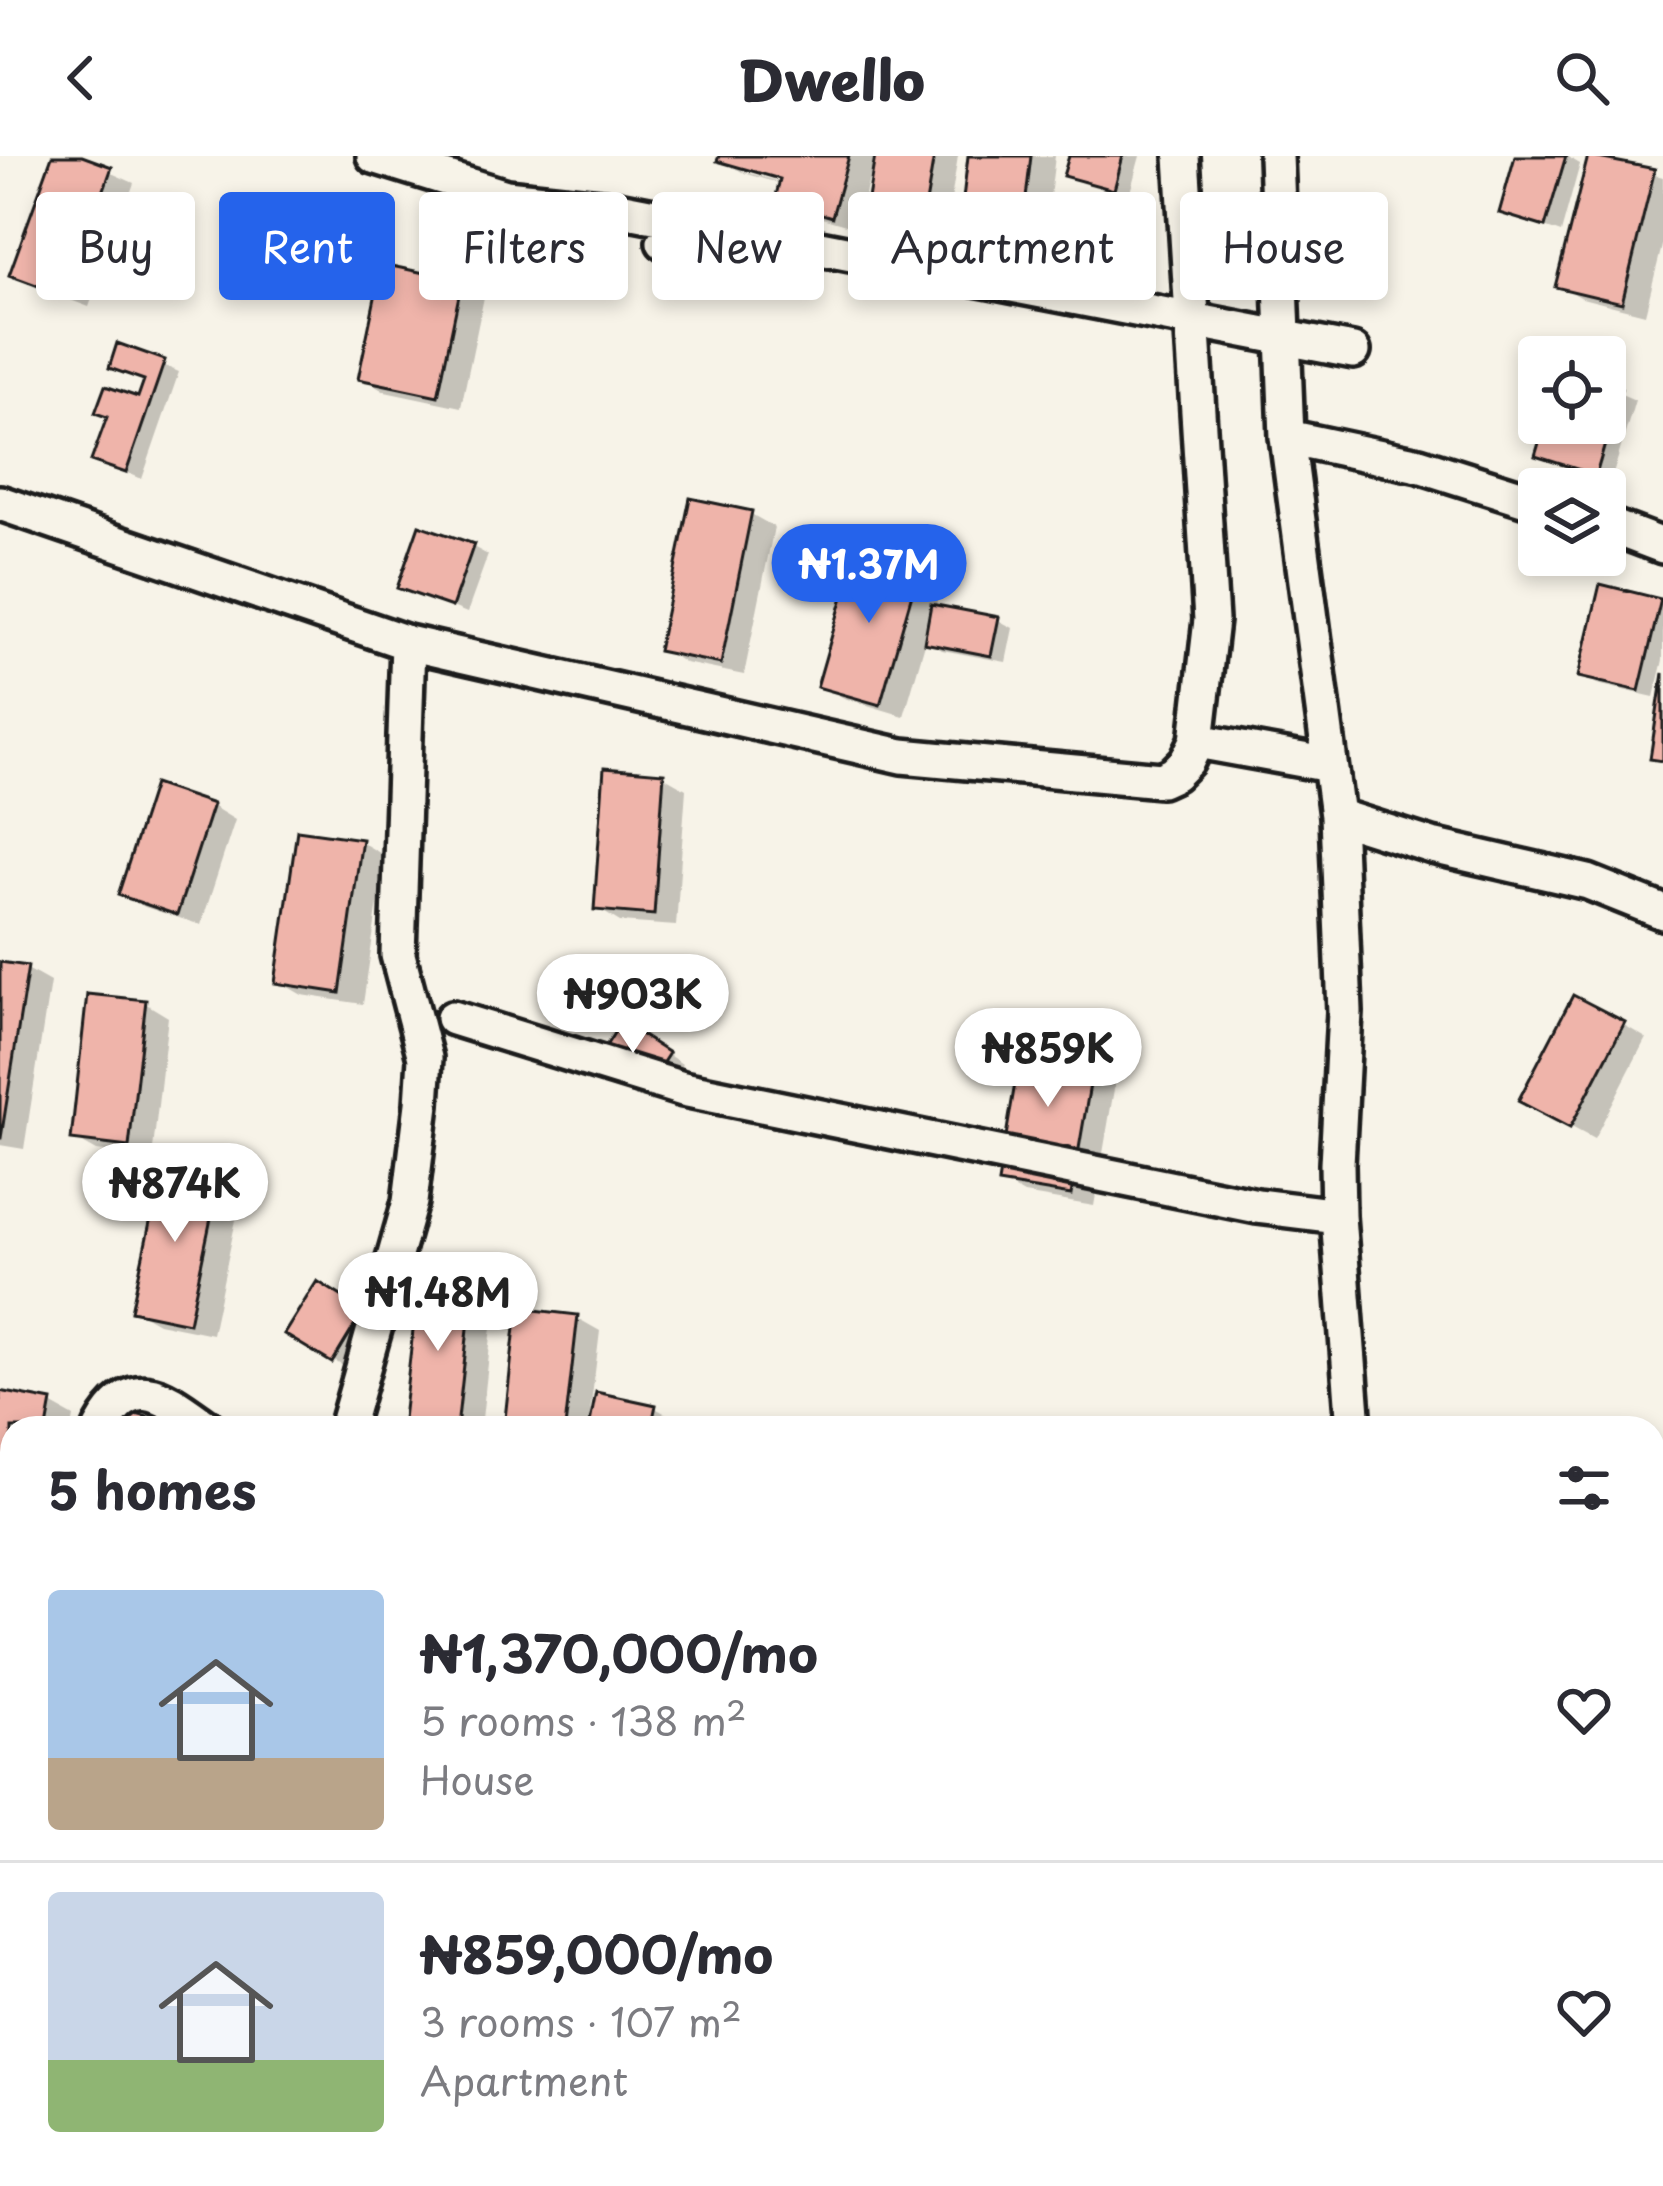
<!DOCTYPE html>
<html lang="en">
<head>
<meta charset="utf-8">
<style>
	body { margin:0; font-family:"Playpen Sans",sans-serif; background:#f7f7f7; color:#2b2b33; height:100vh; display:flex; flex-direction:column; font-size:45px; white-space:nowrap }
	* { box-sizing:border-box; margin:0 }
	p { font-size:39px; color:#7c7c81 }
	.icon { flex:none; width:66px; height:66px; fill:none; stroke:currentColor; stroke-width:2; stroke-linecap:round; stroke-linejoin:round }
	.map { position:relative; flex:1; overflow:hidden }
	.panel { position:absolute; left:0px; top:1260px; width:1665px; height:771px; display:flex; flex-direction:column; background:#fff; border-radius:36px 36px 0 0; box-shadow:0 6px 18px #0003 }
	.panel>* { flex:none }
	.guide { position:absolute; left:36px; top:36px; width:1593px; height:108px; display:flex; gap:24px }
	.fabs { position:absolute; left:1518px; top:180px; display:grid; gap:24px }
	.fabs a { display:grid; place-items:center; width:108px; height:108px; border-radius:12px; background:#fff; box-shadow:0 6px 18px #0003; font-size:60px }
	.price { position:absolute; translate:-50% -102px; padding:0 27px; border-radius:42px; background:#fff; color:#222; font-size:39px; line-height:78px; filter:drop-shadow(0 3px 6px #0008) }
	.price::after { content:''; position:absolute; left:50%; top:72px; width:36px; height:27px; margin-left:-18px; background:inherit; clip-path:polygon(0 0,100% 0,50% 100%) }
	.price.active { background:#2563eb; color:#fff }
	ul { padding:0; list-style:none }
	li { display:flex; align-items:center; gap:36px; height:300px; padding:0 48px }
	li+li { border-top:3px solid #e1e1e2 }
	li span { display:grid; place-items:center; flex:none; width:336px; height:240px; border-radius:12px; color:#555 }
	li>.icon { margin-inline-start:auto }
	span .icon { width:144px; height:144px; fill:#fffc; stroke-width:1 }
	li b { font-size:51px }
	h2 { display:flex; justify-content:space-between; align-items:center; height:144px; padding:0 48px; font-size:51px }
	.chip { padding:0 42px; border-radius:12px; background:#fff; box-shadow:0 6px 18px #0003; font-size:42px; line-height:108px }
	.chip.active { background:#2563eb; color:#fff }
	header { display:flex; justify-content:space-between; align-items:center; height:156px; padding:0 48px; background:#fff; font-size:54px; font-weight:800 }
	.map>svg:first-child { display:block }
	.shadow { fill:#0003; fill-rule:evenodd }
	.building { fill:#efb4aa; stroke:#1c1c1c; stroke-width:3 }
	.lines { fill:none; stroke-linecap:round; stroke-linejoin:round }
	.minor-casing { stroke:#1c1c1c; stroke-width:42 }
	.minor { stroke:#f7f3e8; stroke-width:33 }
</style>
</head>
<body>
<header><svg class="icon" aria-label="back" viewBox="0 0 24 24"><path d="M15 5l-7 7 7 7"/></svg>Dwello<svg class="icon" aria-label="search" viewBox="0 0 24 24"><circle cx="10" cy="10" r="6"/><path d="M15 15l6 6"/></svg></header>
<div class="map">
<svg width="1663" height="2030" viewBox="0 0 1663 2030">
	<rect width="100%" height="100%" fill="#f7f3e8"/>
	<filter id="ink" filterUnits="userSpaceOnUse"><feTurbulence type="fractalNoise" baseFrequency=".00833" numOctaves="2"/><feDisplacementMap in="SourceGraphic" scale="24" xChannelSelector="R" yChannelSelector="G"/><feConvolveMatrix kernelMatrix="1 2 1 2 8 2 1 2 1" color-interpolation-filters="sRGB"/></filter>
	<g filter="url(#ink)">
		<path class="shadow" d="M55,0H73L134,27L89,151L36,131L13,118Z
			M722,0H958L943,94L890,84L866,71L875,17L871,16L856,72L801,56L778,43L782,28L744,17L721,4ZM742,9L796,24L794,30L742,15Z
			M971,0H1055L1037,147L979,140L956,126Z
			M1072,0H1140L1129,40L1082,27L1067,19Z
			M1518,0H1566L1580,8L1561,77L1502,56Z
			M1591,1L1663,21V86L1645,158L1582,142L1559,129Z
			M461,128L484,141L461,251L385,235L362,221Z
			M119,191L179,216L142,323L95,303L140,245L147,225L112,210Z
			M1605,231L1635,244L1611,325L1553,307L1539,299L1548,267H1605Z
			M751,358L774,371L744,519L685,507L662,493Z
			M473,391L488,399L467,457L401,430Z
			M859,395L919,413L942,426L935,452L998,464L1013,472L1006,506L942,494L926,484L904,560L844,542L821,529Z
			M1659,446L1663,448V504L1654,541L1597,528L1582,519Z
			M663,620L686,633L676,770L620,766L597,752Z
			M212,650L235,664L201,769L145,751L122,738Z
			M361,686L385,700L363,848L302,839L278,825Z
			M0,809L27,813L50,826L24,993L0,989Z
			M145,847L168,861L152,1002L97,995L74,982Z
			M1624,869L1646,882L1594,983L1545,957Z
			M637,878L682,908L661,940Z
			M1097,885L1120,898L1094,1050L1024,1038L1001,1025Z
			M218,1027L241,1040L212,1178L158,1167L135,1154Z
			M318,1129L377,1165L348,1213L288,1177Z
			M472,1130L495,1143L481,1272H408Z
			M577,1162L600,1175L590,1257L655,1252L670,1260L667,1272H507Z
			M0,1238L51,1248L74,1261L72,1272H12V1394L0,1392Z
			M0,1410L12,1413V1555L8,1570L0,1568Z
			M1653,1655L1663,1660V1719L1653,1746Z
			M0,1823L12,1828V1947L7,1944L0,1978Z
			M202,2019H232L231,2025Z
			M523,2019H614L611,2030H520Z"/>
		<path class="building" d="M52,0H82L112,11L66,140L9,119Z
			M719,0H849L832,61L775,44L780,23L717,5Z
			M875,0H934L920,83L863,73Z
			M968,0H1031L1015,135L953,128Z
			M1069,0H1123L1114,34L1063,20Z
			M1515,0H1566L1545,71L1499,57Z
			M1588,0L1655,13L1622,147L1555,131Z
			M382,108L462,125L438,240L358,223Z
			M117,187L165,204L126,317L91,305L107,261L95,257L105,230L138,241L144,224L109,212Z
			M1605,228L1621,233L1596,319L1535,300L1545,267H1605Z
			M690,342L752,355L721,508L658,495Z
			M419,369L474,388L452,451L397,432Z
			M857,392L920,410L880,549L817,531Z
			M1600,428L1661,443L1639,535L1578,521Z
			M931,448L999,461L991,500L924,487Z
			M1663,517V605L1650,603Z
			M604,612L664,617L654,759L594,754Z
			M154,628L213,648L177,759L118,739Z
			M297,674L362,683L340,837L275,827Z
			M0,806L28,810L1,982H0Z
			M87,838L146,844L129,991L71,984Z
			M1573,839L1625,866L1570,972L1518,945Z
			M621,866L669,897L645,934L597,904Z
			M1025,869L1098,882L1071,1039L998,1027Z
			M162,1011L219,1024L189,1167L131,1155Z
			M419,1121L473,1127L457,1272H402Z
			M317,1125L364,1154L332,1207L284,1178Z
			M517,1152L578,1159L565,1272H504Z
			M0,1235L52,1245L47,1272H12V1387L0,1385Z
			M596,1236L656,1249L651,1272H589Z
			M121,1254L181,1270V1272H116Z
			M0,1407L12,1410V1464L0,1505Z
			M12,1758V1804L0,1799V1785Z
			M1653,1818L1663,1820V1952L1653,1950Z
			M519,2019H588L585,2030H517Z"/>
		<g class="lines">
			<g class="minor-casing">
				<path id="minor" d="M374,0L506,41L618,53L1353,195
					M1276,0L1287,281L1337,660L1345,856L1337,1008L1338,1060L1354,1272
					M664,86L729,96
					M1287,281L1419,309L1539,347
					M0,347L408,487
					M1605,368L1663,390
					M1197,585L1330,609
					M1337,660L1432,690L1588,726L1663,756
					M453,862L683,933L1257,1050L1338,1060
					M101,1272C134,1212 166,1242 208,1272
					M346,1272L410,1046L422,948L425,902L398,799L408,487L902,600L1161,624L1174,618L1187,605L1197,585L1211,464L1182,0
					M1653,1590L1663,1591
					M0,1619L7,1607L12,1586
					M1653,2005L1663,2007
					M1338,2019L1339,2030
					M369,2030L373,2019"/>
			</g>
			<use href="#minor" class="minor"/>
		</g>
	</g>
</svg>
<div class="fabs">
<a><svg class="icon" aria-label="locate" viewBox="0 0 24 24"><circle cx="12" cy="12" r="6"/><path d="M12 2v4M12 18v4M2 12h4M18 12h4"/></svg></a>
<a><svg class="icon" aria-label="layers" viewBox="0 0 24 24"><path d="M12 4l9 5-9 5-9-5zM3 14l9 5 9-5"/></svg></a>
</div>
<b class="price active" style="left:869px;top:470px">₦1.37M</b>
<b class="price" style="left:633px;top:900px">₦903K</b>
<b class="price" style="left:1048px;top:954px">₦859K</b>
<b class="price" style="left:175px;top:1089px">₦874K</b>
<b class="price" style="left:438px;top:1198px">₦1.48M</b>
<div class="guide">
<a class="chip">Buy</a>
<a class="chip active">Rent</a>
<a class="chip">Filters</a>
<a class="chip">New</a>
<a class="chip">Apartment</a>
<a class="chip">House</a>
</div>
<section class="panel">
<h2>5 homes<svg class="icon" aria-label="filters" viewBox="0 0 24 24"><path d="M4 7h16M4 17h16"/><circle cx="9" cy="7" r="2"/><circle cx="15" cy="17" r="2"/></svg></h2>
<ul>
<li><span style="background:linear-gradient(#a9c7e8 70%,#b9a48a 0)"><svg class="icon" aria-label="home" viewBox="0 0 24 24"><path d="M3 11l9-7 9 7M6 9v11h12V9"/></svg></span><div><b>₦1,370,000/mo</b><p>5 rooms · 138 m²</p><p>House</p></div><svg class="icon" aria-label="heart" viewBox="0 0 24 24"><path d="M12 20l-8-8c-3-5 5-10 8-4 3-6 11-1 8 4z"/></svg></li>
<li><span style="background:linear-gradient(#c9d6e8 70%,#8fb573 0)"><svg class="icon" aria-label="home" viewBox="0 0 24 24"><path d="M3 11l9-7 9 7M6 9v11h12V9"/></svg></span><div><b>₦859,000/mo</b><p>3 rooms · 107 m²</p><p>Apartment</p></div><svg class="icon" aria-label="heart" viewBox="0 0 24 24"><path d="M12 20l-8-8c-3-5 5-10 8-4 3-6 11-1 8 4z"/></svg></li>
</ul>
</section>
</div>
</body>
</html>
